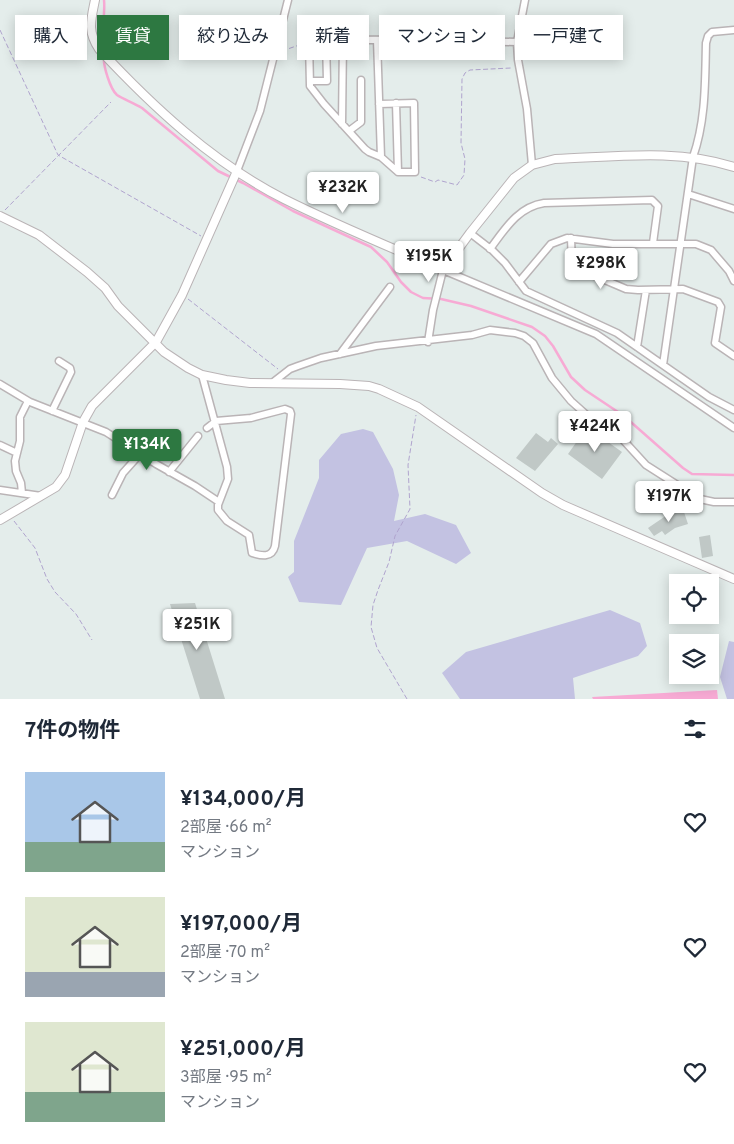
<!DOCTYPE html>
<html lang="ja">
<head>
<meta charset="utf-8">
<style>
	body { margin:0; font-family:Overpass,"Noto Sans JP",sans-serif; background:#f2f2f3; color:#1f2937; height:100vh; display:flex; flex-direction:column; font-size:19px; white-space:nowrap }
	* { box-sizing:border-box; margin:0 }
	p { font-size:16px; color:#747a83 }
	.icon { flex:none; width:28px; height:28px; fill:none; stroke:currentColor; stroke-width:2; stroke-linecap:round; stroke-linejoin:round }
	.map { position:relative; height:699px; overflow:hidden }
	.panel { display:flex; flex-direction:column; background:#fff; flex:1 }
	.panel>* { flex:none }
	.top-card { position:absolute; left:15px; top:15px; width:705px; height:45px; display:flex; gap:10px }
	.controls { position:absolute; left:669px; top:574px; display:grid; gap:10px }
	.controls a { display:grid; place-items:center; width:50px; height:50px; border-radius:0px; background:#fff; box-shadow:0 2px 12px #0003; font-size:25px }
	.price { position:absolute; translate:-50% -42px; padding:0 11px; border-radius:5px; background:#fff; color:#222; font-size:16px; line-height:32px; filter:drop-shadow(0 1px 2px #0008) }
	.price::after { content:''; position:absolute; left:50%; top:30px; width:15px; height:11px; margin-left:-8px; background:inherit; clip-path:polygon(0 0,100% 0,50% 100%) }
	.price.current { background:#2d7841; color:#fff }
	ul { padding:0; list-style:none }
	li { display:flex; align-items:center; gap:15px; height:125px; padding:0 25px }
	li span { display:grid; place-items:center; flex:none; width:140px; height:100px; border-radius:0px; color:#555 }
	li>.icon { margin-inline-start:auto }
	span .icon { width:60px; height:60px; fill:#fffc; stroke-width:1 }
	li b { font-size:21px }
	h2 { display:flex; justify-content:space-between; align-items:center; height:60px; padding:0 25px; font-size:21px }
	.tag { padding:0 18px; border-radius:0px; background:#fff; box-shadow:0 2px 12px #0003; font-size:18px; line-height:45px }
	.tag.current { background:#2d7841; color:#fff }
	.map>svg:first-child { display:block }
	.green { fill:#c3c2e2 }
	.water { fill:#f7aad4 }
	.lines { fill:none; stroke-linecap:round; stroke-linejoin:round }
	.stream { stroke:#f7aad4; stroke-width:2.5 }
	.building { fill:#c0c8c6 }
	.minor-casing { stroke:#bab4b6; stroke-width:9 }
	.tertiary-casing { stroke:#bab4b6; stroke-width:10 }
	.path { stroke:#b0a4ce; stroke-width:1; stroke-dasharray:5 2.5; stroke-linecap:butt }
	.minor { stroke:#fff; stroke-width:6 }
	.tertiary { stroke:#fff; stroke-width:8 }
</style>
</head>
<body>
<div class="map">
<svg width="734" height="699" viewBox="0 0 734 699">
	<rect width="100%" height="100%" fill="#e4edeb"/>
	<path class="green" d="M363,429L373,432L393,469L399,495L394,521L425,514L456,525L471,553L456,564L407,541L367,548L341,605L299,602L288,577L294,572V541L319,478V460L341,434Z
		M610,610L640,623L647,646L638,656L573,678L575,699H460L442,673L466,652Z
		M729,641L734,642V699H727L720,677Z"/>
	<path class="water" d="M717,690L718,699H593L592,697Z"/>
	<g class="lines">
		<path class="stream" d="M104,0C105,9 103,17 104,26C104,35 106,42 105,51
			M104,57C103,65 110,89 117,95C123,99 134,103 142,108L218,171L243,183L293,211L371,247L387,262L401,282L411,292L423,298L441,299L471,306L532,327L545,336L553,346L571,377L585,390L624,416L683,468L692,474L734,475"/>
	</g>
	<path class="building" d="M587,427L622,452L602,479L568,454Z
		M536,433L548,442L551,438L558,444L535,471L516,458Z
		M683,509L688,524L675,528L665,535L662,531L654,536L648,528L670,513Z
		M710,535L713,556L702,558L699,537Z
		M195,603L225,699H200L170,604Z"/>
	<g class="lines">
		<g class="minor-casing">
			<path id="minor" d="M525,0L517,42L518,60L527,109L532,165
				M377,40L381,157L369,152L365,149L324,104L310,86L309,41C379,38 448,41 517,42
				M310,81H327L326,40
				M396,103L398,172
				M379,104L414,103L415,172H398L381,157
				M342,124L343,40
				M349,131L361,122V80
				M237,171L260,111L288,0
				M688,194L734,209
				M470,233L492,250L505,263L526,291L617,333L709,397L734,410
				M571,238L572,266L626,289L638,290L683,289L718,302L721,307L715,343L734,356
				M490,249C505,229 518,207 544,203L652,200L658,206L653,243
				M519,282L551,244L567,238L613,244H696L711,250L729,271L734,281
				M428,342L433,310L443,270L596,334L734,428
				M637,347L646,290
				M340,354L390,287
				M663,365L693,157C706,120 705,81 706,43L708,36L712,32L734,30
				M202,375L227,467L228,479L218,505V510L227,521L249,535L252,553C262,556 272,558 275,546L291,414L290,411L285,409L251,418L216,421L207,428
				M272,383L290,369L298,366L321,358L376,346L472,335L490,330L515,333L524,336L533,343L552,378L571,401L590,418L601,422L615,431L646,465L690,493L700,499L714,502H734
				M0,384L30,402L106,432L156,464L195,486L219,502
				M52,411L71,372L70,368L59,361
				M0,445L17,453
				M169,472L198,436
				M0,490L41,496
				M22,493L21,483L16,471L15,461L20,441V417L28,401
				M112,495L123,473L140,454"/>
		</g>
		<g class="tertiary-casing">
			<path id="tertiary" d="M95,0C91,20 87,31 99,49C152,106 213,163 284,199C336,225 390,247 443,270L470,233L514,178L532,165L555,159C614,157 677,148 734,167
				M0,216L39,235L87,272L105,288L118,306L164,352L188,368L202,375L226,380L250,383L340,384L369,386L379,389L418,407L542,493L563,505L734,579
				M0,520L56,487L65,475L83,422L92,406L156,342L182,295L237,171"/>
		</g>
		<path class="path" d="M0,30L58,155L201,236
			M282,51L302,44
			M421,177L435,182L438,180L457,185L464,175L465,159L461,143L462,79L465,73L470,70L511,68
			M5,210L111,102
			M188,299L278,369
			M14,521L35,548L47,579L55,592L76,614L92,640
			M407,699L377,648L371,627L373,605L378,590L389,562L395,536L410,509L408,465L416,415"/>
		<use href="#minor" class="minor"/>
		<use href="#tertiary" class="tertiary"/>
	</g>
</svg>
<div class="controls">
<a><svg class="icon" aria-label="locate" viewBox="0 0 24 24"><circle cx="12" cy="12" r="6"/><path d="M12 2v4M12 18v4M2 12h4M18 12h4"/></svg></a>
<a><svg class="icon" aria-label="layers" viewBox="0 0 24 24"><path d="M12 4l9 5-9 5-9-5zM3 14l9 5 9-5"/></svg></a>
</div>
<b class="price" style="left:343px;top:214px">¥232K</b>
<b class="price" style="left:429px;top:283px">¥195K</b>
<b class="price" style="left:601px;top:290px">¥298K</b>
<b class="price" style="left:595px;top:453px">¥424K</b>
<b class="price current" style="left:147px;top:471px">¥134K</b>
<b class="price" style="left:669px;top:523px">¥197K</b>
<b class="price" style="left:197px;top:651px">¥251K</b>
<div class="top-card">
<a class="tag">購入</a>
<a class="tag current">賃貸</a>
<a class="tag">絞り込み</a>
<a class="tag">新着</a>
<a class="tag">マンション</a>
<a class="tag">一戸建て</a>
</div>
</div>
<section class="panel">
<h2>7件の物件<svg class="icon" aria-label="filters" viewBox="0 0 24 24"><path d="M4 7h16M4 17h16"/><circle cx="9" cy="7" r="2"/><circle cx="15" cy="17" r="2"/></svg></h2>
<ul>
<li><span style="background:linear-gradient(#a9c7e8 70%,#7fa58c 0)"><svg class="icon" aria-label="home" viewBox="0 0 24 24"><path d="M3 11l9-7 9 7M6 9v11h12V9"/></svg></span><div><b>¥134,000/月</b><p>2部屋 · 66 m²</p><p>マンション</p></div><svg class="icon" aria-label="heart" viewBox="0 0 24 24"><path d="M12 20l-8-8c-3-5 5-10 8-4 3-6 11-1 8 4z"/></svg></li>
<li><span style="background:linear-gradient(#dfe7d0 75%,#9aa5b1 0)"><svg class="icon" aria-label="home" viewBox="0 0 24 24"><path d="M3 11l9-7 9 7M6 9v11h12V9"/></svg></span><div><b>¥197,000/月</b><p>2部屋 · 70 m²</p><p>マンション</p></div><svg class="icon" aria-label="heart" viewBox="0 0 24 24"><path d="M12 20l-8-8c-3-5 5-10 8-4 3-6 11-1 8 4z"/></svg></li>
<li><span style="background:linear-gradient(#dfe7d0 70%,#7fa58c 0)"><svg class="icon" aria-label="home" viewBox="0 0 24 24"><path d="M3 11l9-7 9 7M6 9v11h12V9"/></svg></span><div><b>¥251,000/月</b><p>3部屋 · 95 m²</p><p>マンション</p></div><svg class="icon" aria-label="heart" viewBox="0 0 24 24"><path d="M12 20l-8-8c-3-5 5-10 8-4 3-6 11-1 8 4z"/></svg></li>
</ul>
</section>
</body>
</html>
